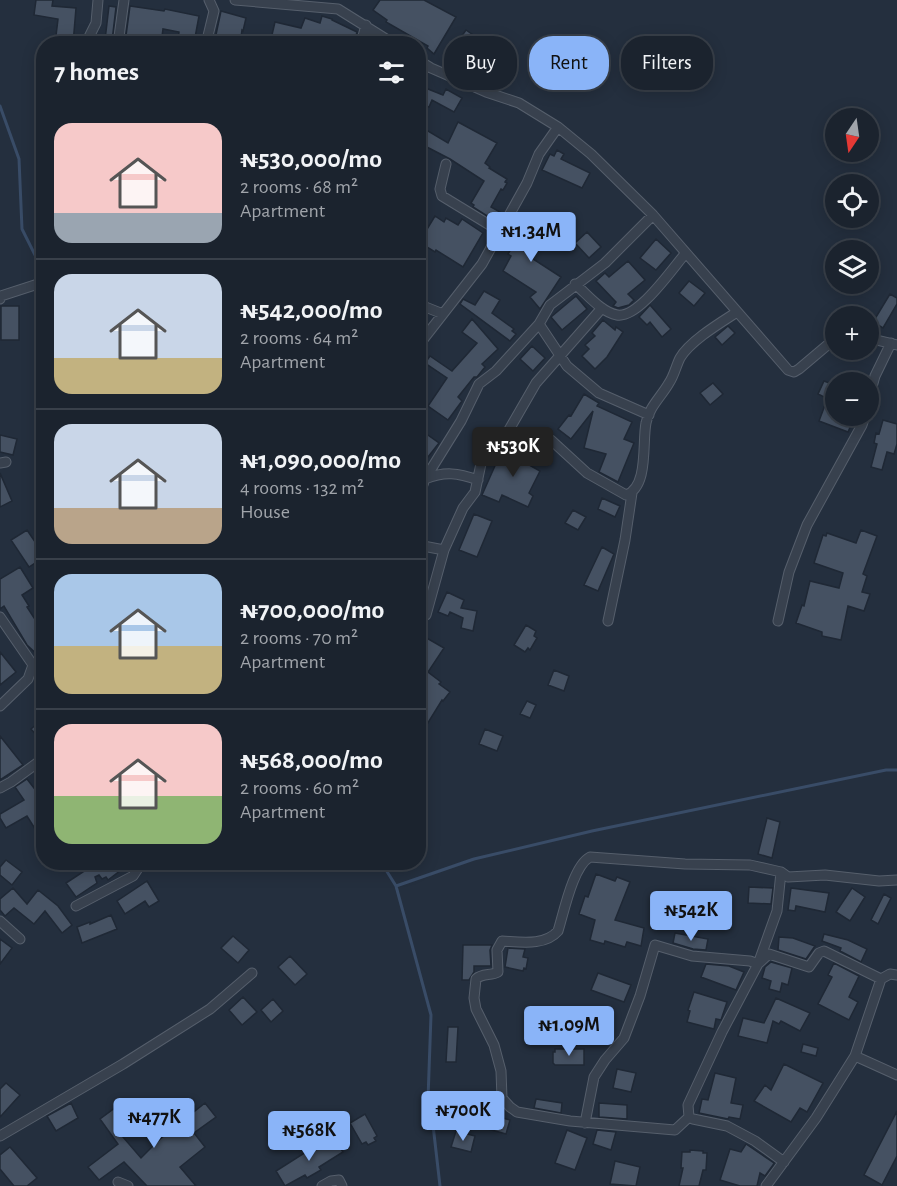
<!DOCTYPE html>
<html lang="en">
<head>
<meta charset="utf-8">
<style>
	body { margin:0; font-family:"Alegreya Sans",sans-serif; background:#242b36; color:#f1f3f6; height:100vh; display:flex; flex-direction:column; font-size:22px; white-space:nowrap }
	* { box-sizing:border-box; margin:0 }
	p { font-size:20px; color:#a0a4aa }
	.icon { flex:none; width:33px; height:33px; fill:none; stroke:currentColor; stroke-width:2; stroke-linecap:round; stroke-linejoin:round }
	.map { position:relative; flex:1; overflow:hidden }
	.drawer { position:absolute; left:36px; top:36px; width:390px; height:834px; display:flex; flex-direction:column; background:#1b232e; border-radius:24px; box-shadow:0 3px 15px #0003,0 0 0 2px #39404a }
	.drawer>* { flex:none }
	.banner { position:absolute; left:444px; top:36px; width:363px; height:54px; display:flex; gap:12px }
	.needle { width:39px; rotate:193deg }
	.tools { position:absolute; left:825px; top:108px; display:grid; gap:12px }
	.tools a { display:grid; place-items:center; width:54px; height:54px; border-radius:50%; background:#1b232e; box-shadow:0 3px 15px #0003,0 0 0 2px #39404a; font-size:30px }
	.price { position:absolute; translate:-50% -51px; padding:0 14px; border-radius:6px; background:#8ab4f8; color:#111; font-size:20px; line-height:39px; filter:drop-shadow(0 2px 3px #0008) }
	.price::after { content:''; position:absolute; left:50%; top:36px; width:18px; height:14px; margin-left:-9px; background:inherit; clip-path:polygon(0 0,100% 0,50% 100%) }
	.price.active { background:#222; color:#fff }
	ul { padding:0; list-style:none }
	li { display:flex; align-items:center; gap:18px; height:150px; padding:0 18px }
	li+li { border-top:2px solid #39404a }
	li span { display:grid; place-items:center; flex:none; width:168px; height:120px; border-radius:18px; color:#555 }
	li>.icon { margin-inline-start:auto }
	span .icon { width:72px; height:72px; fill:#fffc; stroke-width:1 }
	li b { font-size:26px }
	h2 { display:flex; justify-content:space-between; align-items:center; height:72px; padding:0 18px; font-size:26px }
	.pill { padding:0 21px; border-radius:24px; background:#1b232e; box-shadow:0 3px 15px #0003,0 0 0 2px #39404a; font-size:21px; line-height:54px }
	.pill.active { background:#8ab4f8; color:#111 }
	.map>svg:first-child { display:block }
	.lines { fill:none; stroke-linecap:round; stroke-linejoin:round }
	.stream { stroke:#394c67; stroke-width:3 }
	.building { fill:#455162; stroke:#1f2835; stroke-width:1.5 }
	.minor-casing { stroke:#565f6c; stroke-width:11 }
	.minor { stroke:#38414e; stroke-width:9 }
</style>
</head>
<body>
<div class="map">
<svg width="897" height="1186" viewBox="0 0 897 1186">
	<rect width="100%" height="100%" fill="#242f3e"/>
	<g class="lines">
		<path class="stream" d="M0,106L19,159L22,229L44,273
			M381,862L396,886L431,1015L428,1099L433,1125L440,1186
			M396,886L474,859L592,831L886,770H897"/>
	</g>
	<path class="building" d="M36,0H53L52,6L76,8L73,44H55L58,19L34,15Z
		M380,0H424L456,17L434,54L427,48L428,46L386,22L387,20L373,10Z
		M109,6L116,7L112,41L105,40Z
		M130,6L164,11L165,9L199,16L194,43L178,40L179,32L163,29L161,44L125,43Z
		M221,11L246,18L243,31L242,30L240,44H214Z
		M322,16L332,19V20L357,32L354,44H292L271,39L275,22L301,28L305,18L320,23Z
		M466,30L476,37L474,40L481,47L472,60L482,68L473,79L456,68L455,70L444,61Z
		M418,85L443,95L446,89L462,98L454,112L432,100L429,107L418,103Z
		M458,122L497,143L485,163L490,167L489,168L507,179L505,182L507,183L503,190L501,189L491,207L500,212L495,221L473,207L474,205L471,203L484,181L450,159L425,146L418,156V125L448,143Z
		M557,150L564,154L561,159L590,173L582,188L542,170L550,154L554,156Z
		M435,216L444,222L446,218L458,225L462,219L483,233L463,267L436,250L435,252L427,247L418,261V244Z
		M530,217L548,227L530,257L561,277L540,309L530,297L536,292L503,271L511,256L508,254Z
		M587,232L601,247L589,258L575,243Z
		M656,239L671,253L656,270L640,258Z
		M628,261L645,280L628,294L634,300L629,305L618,308L613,306L616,302L596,281L605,273L609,277Z
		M689,281L705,293L694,306L679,293Z
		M484,291L500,300L492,313L514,329L512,331L516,334L510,341L460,304L463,299L475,305Z
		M890,294L897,298V304L883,328L873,322Z
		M576,296L587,309L562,330L551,317Z
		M650,305L671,329L662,337L650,322L647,325L639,317Z
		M1,306H19V340H1Z
		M472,319L498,349L482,364L485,367L477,377H474L458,397L462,401L448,420L428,406L447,378L425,363L430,356L452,371L477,343L462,332Z
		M603,320L615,330L616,327L623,332L607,357L595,369L582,356L589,349L585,345L595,336L592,333Z
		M728,326L735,333L722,345L715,337Z
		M532,346L545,358L533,371L520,359Z
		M824,381L832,384L826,398L818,394Z
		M713,383L723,394L710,405L700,393Z
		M584,394L599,403L597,406L632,422L624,439L634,443L618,482L599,472L606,454L584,448L593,411L571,439L558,429L569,415L571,416Z
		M825,405L836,409V416H855L848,432L819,421Z
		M883,420L897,424V444L894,454L887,452L882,470L871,467L877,444L874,443L876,433L879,434Z
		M418,428L439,443L428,457L418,450Z
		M0,435L17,439L13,455L0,452Z
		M529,442L532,444L526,454L532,457L529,465L540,471L529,493L533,496L528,507L502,495L499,502L482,495L498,459L508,465L522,444Z
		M0,473L12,501L0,507Z
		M602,498L620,506L615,517L598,509Z
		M573,510L586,517L578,530L565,523Z
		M474,514L492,521L477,557L459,550Z
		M27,530L44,555V557L29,567L11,540Z
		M861,530L877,536L863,574L867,576L862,592L870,594L864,611L848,606L841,640L822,636V632L796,623L802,605L804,606L810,581L839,588L843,573L814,563L823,535L826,536L827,533L856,543Z
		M602,547L614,554L598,591L584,585Z
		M20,567L33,588L22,595L29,606L27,607L36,621L40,618L44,622V631L36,636L44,645V656L40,657L27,645L4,606L0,609V579Z
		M447,592L464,600L461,608L477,611L473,631L461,628L463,618L450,612L448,616L438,612Z
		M526,625L536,631L534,636L537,638L530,650L528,648L525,652L514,645Z
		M418,633L444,648L428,672L441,682L439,684L450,692L443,701L442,700L426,726L418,721V669L424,661L418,657Z
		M0,652L16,672L0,685Z
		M554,670L569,676L564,691L548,685Z
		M527,701L536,705L530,718L520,714Z
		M44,718V734L39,738L31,729Z
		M485,729L503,736L497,751L479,744Z
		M0,736L23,765L0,780Z
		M27,779L44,801V843L27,816L6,828L0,818V814L24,800L15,787Z
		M767,818L780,822L772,858L758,854Z
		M6,860L22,872L12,885L0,875V867Z
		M98,862H115L121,870L108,880L106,877L102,879L99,875L95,877L97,883L76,897L66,883Z
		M596,874L615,881L617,877L630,882L615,920L644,928L641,946L627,942L625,947L605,941L604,944L590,940L595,920L579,914L585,896L588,897Z
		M147,881L159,901L149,907L145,901L125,914L117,901Z
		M749,887L773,888L771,904L748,903Z
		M13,888L27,904L38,890L58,906L72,925L62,933L45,911L34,924L14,908L5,916L0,910V899Z
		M791,888L829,893L825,912L796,906L795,911L788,910Z
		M852,888L865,897L850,921L836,912Z
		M884,894L891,898L878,924L871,920Z
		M111,915L117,929L82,943L77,927L90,922V924Z
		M675,933L708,939L706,950L693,949L673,943Z
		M824,934L848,940L867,949L861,962L840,951L841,948L822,941Z
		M233,936L249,950L238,963L221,948Z
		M779,937L793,938L815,946L806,959L778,950Z
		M0,939L12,948L0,964Z
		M463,945H492L490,950L491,966H474V972L469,980H462Z
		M508,948L525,949L523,957L528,958L526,969L524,968L523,971L505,967Z
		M290,956L307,974L295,985L278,967Z
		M771,962L792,968L788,985L782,983L780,992L769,989L771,981L762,978L765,967Z
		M834,963L859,976L849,997L858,1002L849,1020L818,1004L832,977L828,975Z
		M706,964L729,966L744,972L736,990L701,977Z
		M598,973L631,985L624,1002L591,990Z
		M694,992L727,1002L721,1020L716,1019L714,1029L687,1022L690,1011L688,1010Z
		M243,997L257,1012L242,1025L229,1010Z
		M776,998L810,1013L800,1031L781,1021L779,1024L773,1021L767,1043L738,1036L743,1018L764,1023Z
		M273,999L283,1011L271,1022L261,1010Z
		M448,1027H458L456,1062H446Z
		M803,1044L818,1048L816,1056L801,1052Z
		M555,1049H584V1065H555L553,1063V1052H555Z
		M784,1064L823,1083L807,1112L800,1108L791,1122L754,1101L765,1085L771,1090Z
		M617,1069L636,1073L631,1092L613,1088Z
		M715,1073L736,1078L731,1103L743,1105L740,1119L729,1117L728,1119L699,1113L702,1099L708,1100Z
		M6,1083L20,1095L0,1117V1089Z
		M127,1099L137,1114L116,1129L141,1158L160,1139L205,1103L216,1117L194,1133L205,1147L180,1167L196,1186H147L124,1162L99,1180L88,1167L118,1144L100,1119Z
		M536,1099L562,1103L561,1113L534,1108Z
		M71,1103L78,1118L56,1131L47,1116Z
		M599,1103L627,1105V1119L599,1117Z
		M897,1111V1156L882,1185L864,1175Z
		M365,1114L377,1136L374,1138L376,1141L368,1145L366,1142L362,1144L350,1123Z
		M492,1115L510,1120L506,1134L488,1129Z
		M567,1130L587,1138L575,1170L555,1163Z
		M597,1130L616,1132L611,1150L593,1144Z
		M456,1131L475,1136L471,1152L451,1147Z
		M334,1137L343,1152L319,1167L321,1170L307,1178L305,1175L285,1186L276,1171L309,1150L310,1152Z
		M746,1144L774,1163L773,1165L765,1176L760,1173L757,1186H740L720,1180L730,1149L741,1152Z
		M10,1147L37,1178L27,1186H14L0,1169V1155Z
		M690,1150L703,1151V1153H707L706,1170H703L699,1186H679L683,1168H681L682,1152H690Z
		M615,1161L640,1167L636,1186L610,1184Z"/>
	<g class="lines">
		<g class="minor-casing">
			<path id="minor" d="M235,0L338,9L394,44
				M90,44L89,37L96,23L98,0
				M118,44L124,0
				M206,44L214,11L209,0
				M361,44L366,25
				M418,60L431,68L486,92L519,103L558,127L591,154L653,215L788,370L794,372L799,369L831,342L836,341
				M446,164L440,189L442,196L501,232
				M575,284C587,294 601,312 617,315C638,319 672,269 685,254
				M0,299L1,296L44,282
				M418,304L443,314
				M539,324L567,366L599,393L649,415
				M868,338L897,345
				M418,346L482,264L527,183L539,154L558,127
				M868,401L875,376L891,343
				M492,447L531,434L551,440L587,473L626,495C649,487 642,442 646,423C649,407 661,397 669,383C674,376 676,366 680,358C690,341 720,323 737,312
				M0,463L6,462
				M425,479L461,421L479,384L496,371L539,324L550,305L605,263L653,215
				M418,498L425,479C445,471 458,473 478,480
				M418,545L444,550
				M0,617L33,665L28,679L0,706
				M418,618L426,615L444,550L463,508L475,492L482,459L492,447L506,435L536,383L602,308
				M608,621L625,540L632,493
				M778,621L789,572L807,525L862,425L865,416
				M32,670L44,663
				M0,788L11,782L44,758
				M76,906L133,876L137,870L135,862
				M0,921L20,939
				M758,964L769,954L809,967L819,953L824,951L881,979
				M855,1056L897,1075
				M689,1117L675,1130L570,1121L517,1112L510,1107L502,1098L501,1071L494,1045L476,1009L474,998L476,979C482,973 491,976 498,972L497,950L502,941C521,942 545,946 558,931C564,912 573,866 590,857L685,864L750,865L781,872
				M585,1123L594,1077L605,1060L624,1038L640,996L655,945L692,956L750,961L758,964
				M0,1136L123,1064L210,1009L252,973
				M784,1162L755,1141L727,1126L693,1119L689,1117L688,1105L722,1032L758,964L777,911L781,872L788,877L825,875L879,881L897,880
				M118,1182L128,1186
				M322,1186L331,1181L339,1180L342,1186
				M766,1186L816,1118L855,1056L881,979L890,974L897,975"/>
		</g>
		<use href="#minor" class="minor"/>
	</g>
</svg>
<div class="tools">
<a><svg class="needle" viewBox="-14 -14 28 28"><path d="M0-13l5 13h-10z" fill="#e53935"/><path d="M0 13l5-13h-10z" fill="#a0a4aa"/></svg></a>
<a><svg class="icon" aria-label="locate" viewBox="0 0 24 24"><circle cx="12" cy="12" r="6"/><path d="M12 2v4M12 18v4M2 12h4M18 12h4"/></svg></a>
<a><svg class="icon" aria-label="layers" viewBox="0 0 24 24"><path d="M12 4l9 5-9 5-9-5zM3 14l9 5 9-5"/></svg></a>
<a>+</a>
<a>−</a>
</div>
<b class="price" style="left:531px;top:263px">₦1.34M</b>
<b class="price active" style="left:513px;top:478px">₦530K</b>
<b class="price" style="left:691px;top:942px">₦542K</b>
<b class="price" style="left:569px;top:1057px">₦1.09M</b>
<b class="price" style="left:463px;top:1142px">₦700K</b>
<b class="price" style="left:154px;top:1149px">₦477K</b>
<b class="price" style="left:309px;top:1162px">₦568K</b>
<div class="banner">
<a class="pill">Buy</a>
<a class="pill active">Rent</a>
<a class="pill">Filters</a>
</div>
<section class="drawer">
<h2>7 homes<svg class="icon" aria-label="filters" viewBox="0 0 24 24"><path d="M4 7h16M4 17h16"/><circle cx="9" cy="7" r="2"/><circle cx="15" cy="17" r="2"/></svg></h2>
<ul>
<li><span style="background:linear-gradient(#f6c9c9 75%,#9aa5b1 0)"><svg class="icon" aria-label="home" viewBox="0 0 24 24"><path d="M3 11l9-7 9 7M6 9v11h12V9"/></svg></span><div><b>₦530,000/mo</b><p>2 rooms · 68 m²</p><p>Apartment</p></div></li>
<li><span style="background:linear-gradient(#c9d6e8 70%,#c2b280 0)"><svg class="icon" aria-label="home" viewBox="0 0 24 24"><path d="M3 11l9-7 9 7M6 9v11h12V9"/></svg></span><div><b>₦542,000/mo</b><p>2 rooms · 64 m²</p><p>Apartment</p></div></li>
<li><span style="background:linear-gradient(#c9d6e8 70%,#b9a48a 0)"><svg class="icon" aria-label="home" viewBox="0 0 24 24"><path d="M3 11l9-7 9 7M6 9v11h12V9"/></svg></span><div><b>₦1,090,000/mo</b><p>4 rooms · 132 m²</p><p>House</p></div></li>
<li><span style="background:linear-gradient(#a9c7e8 60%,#c2b280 0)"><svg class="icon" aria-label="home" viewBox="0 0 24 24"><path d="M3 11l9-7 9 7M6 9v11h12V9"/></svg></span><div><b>₦700,000/mo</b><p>2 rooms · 70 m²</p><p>Apartment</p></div></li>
<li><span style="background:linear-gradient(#f6c9c9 60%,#8fb573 0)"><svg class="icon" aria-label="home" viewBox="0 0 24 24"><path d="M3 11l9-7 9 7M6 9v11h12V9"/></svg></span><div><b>₦568,000/mo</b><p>2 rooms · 60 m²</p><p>Apartment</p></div></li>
</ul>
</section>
</div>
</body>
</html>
